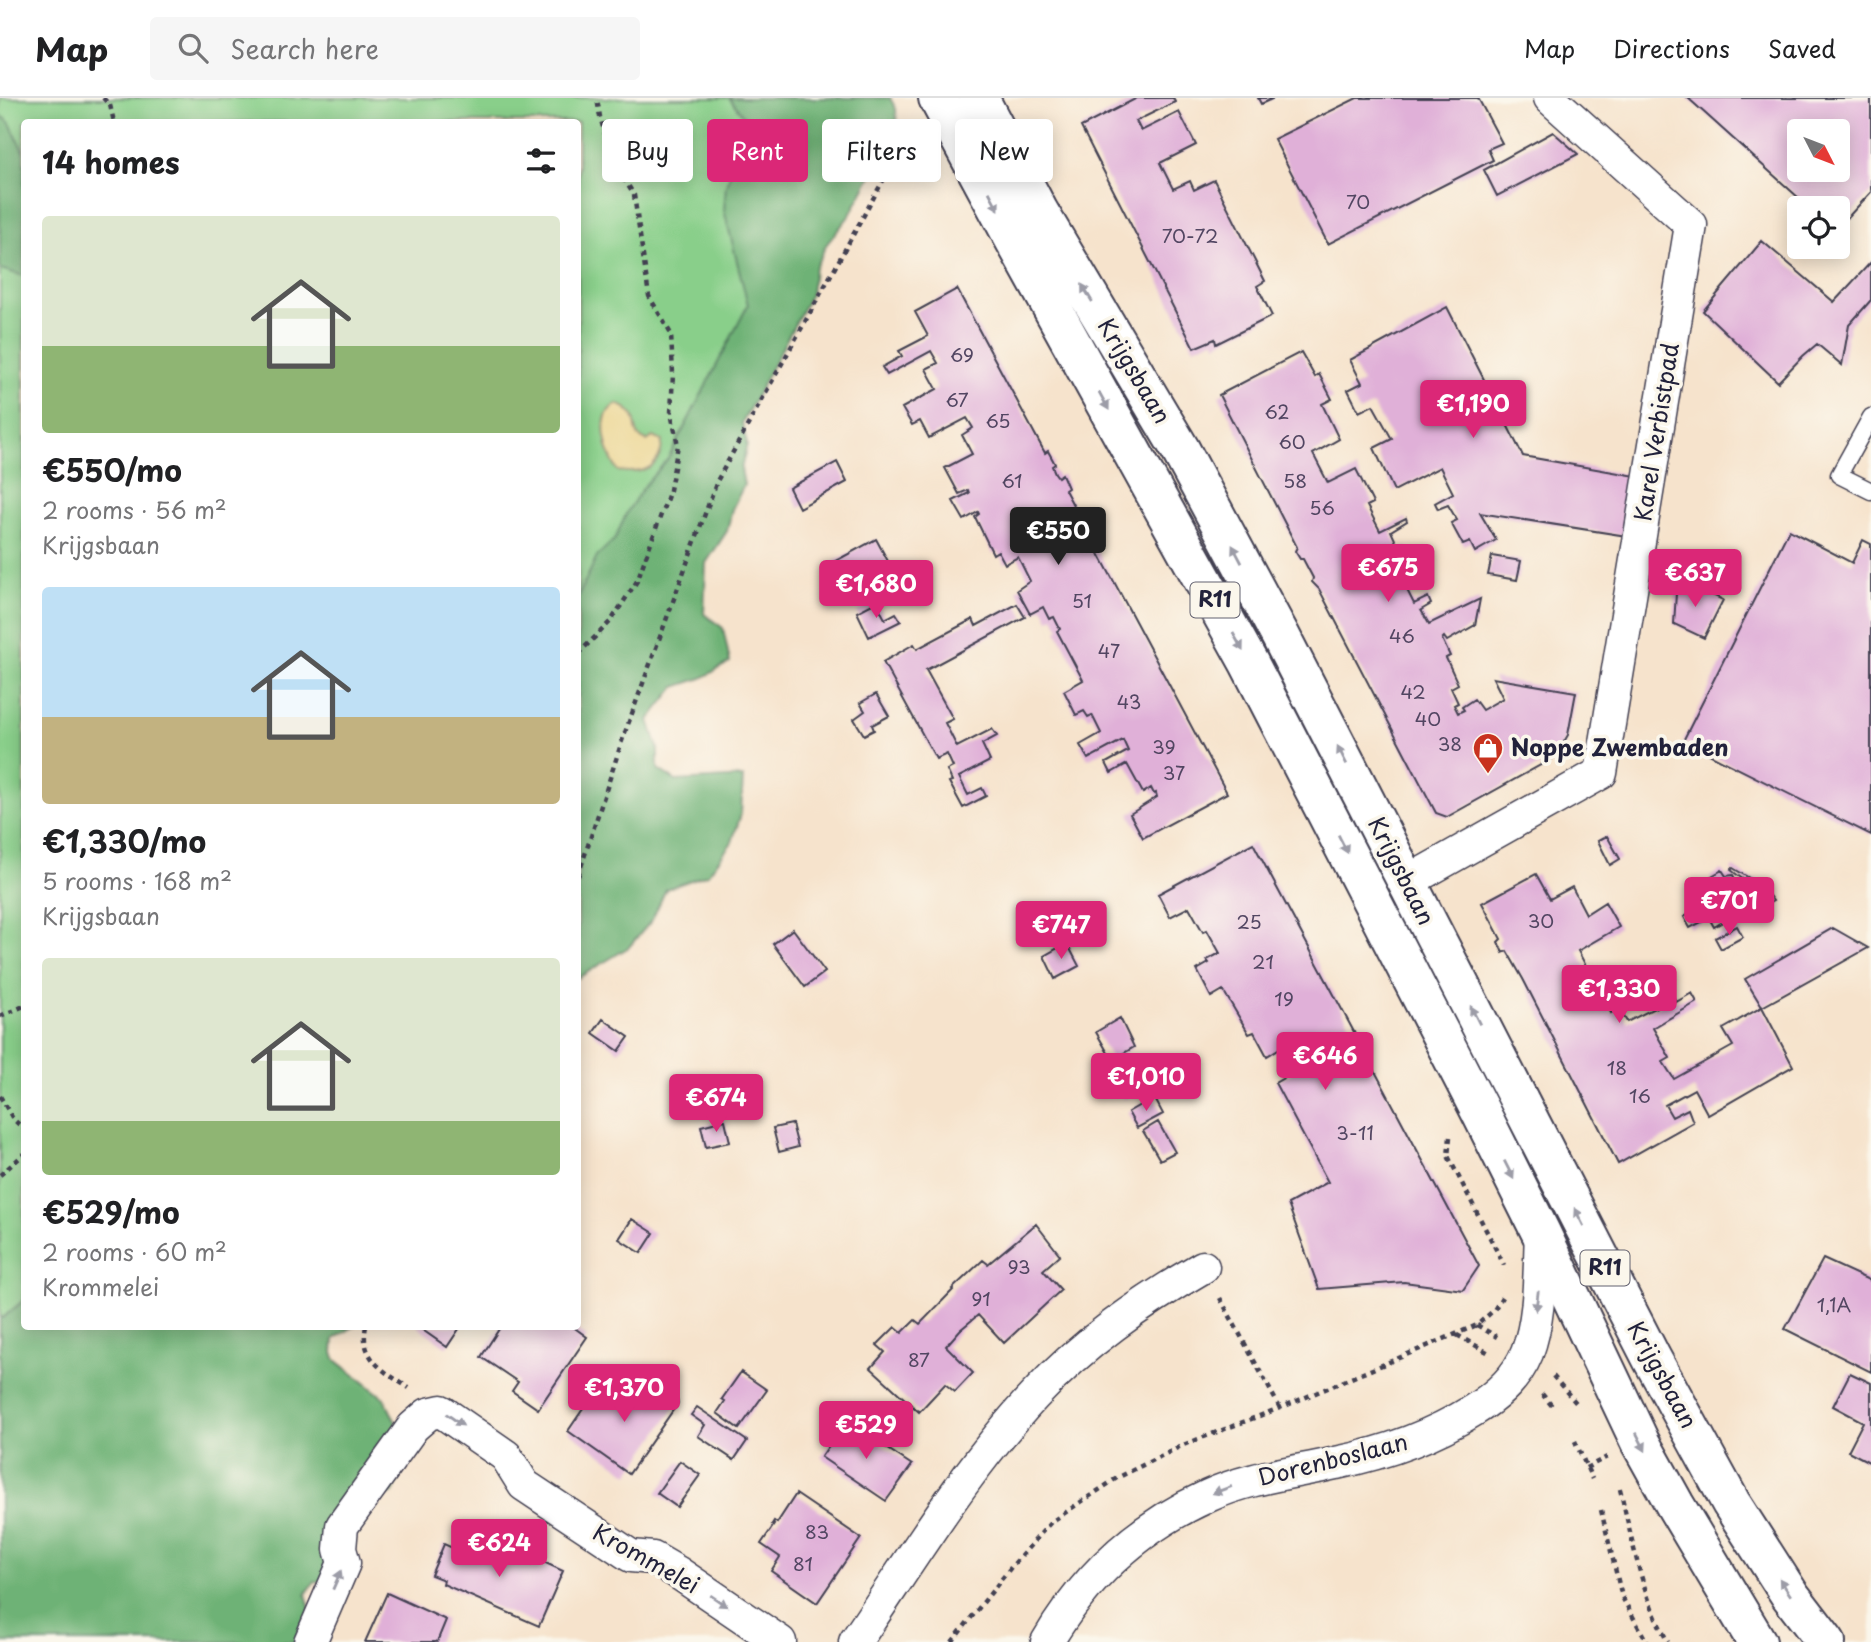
<!DOCTYPE html>
<html lang="en">
<head>
<meta charset="utf-8">
<style>
	body { margin:0; font-family:"Playpen Sans",sans-serif; background:#f6f6f6; color:#202124; height:100vh; display:flex; flex-direction:column; font-size:26px; white-space:nowrap }
	* { box-sizing:border-box; margin:0 }
	p { font-size:23px; color:#757577 }
	.icon { flex:none; width:38px; height:38px; fill:none; stroke:currentColor; stroke-width:2; stroke-linecap:round; stroke-linejoin:round }
	.map { position:relative; flex:1; overflow:hidden }
	.sheet { position:absolute; left:21px; top:21px; width:560px; height:1211px; display:flex; flex-direction:column; background:#fff; border-radius:7px; box-shadow:0 4px 18px #0003 }
	.sheet>* { flex:none }
	.banner { position:absolute; left:602px; top:21px; width:665px; height:63px; display:flex; gap:14px }
	.needle { width:46px; rotate:132deg }
	.buttons { position:absolute; left:1787px; top:21px; display:grid; gap:14px }
	.buttons a { display:grid; place-items:center; width:63px; height:63px; border-radius:7px; background:#fff; box-shadow:0 4px 18px #0003; font-size:35px }
	.price { position:absolute; translate:-50% -60px; padding:0 16px; border-radius:7px; background:#db2777; color:#fff; font-size:23px; line-height:46px; filter:drop-shadow(0 2px 4px #0008) }
	.price::after { content:''; position:absolute; left:50%; top:42px; width:21px; height:16px; margin-left:-10px; background:inherit; clip-path:polygon(0 0,100% 0,50% 100%) }
	.price.selected { background:#222; color:#fff }
	ul { padding:0; list-style:none }
	li { display:grid; align-content:center; gap:14px; height:371px; padding:0 21px }
	li span { display:grid; place-items:center; height:217px; border-radius:7px; color:#555 }
	li>.icon { margin-inline-start:auto }
	span .icon { width:126px; height:126px; fill:#fffc; stroke-width:1 }
	li b { font-size:30px }
	h2 { display:flex; justify-content:space-between; align-items:center; height:84px; padding:0 21px; font-size:30px }
	.tag { padding:0 24px; border-radius:7px; background:#fff; box-shadow:0 4px 18px #0003; font-size:24px; line-height:63px }
	.tag.selected { background:#db2777; color:#fff }
	header { display:flex; align-items:center; gap:42px; box-sizing:border-box; height:98px; padding:0 35px; background:#fff; border-bottom:2px solid #e0e0e0 }
	header strong { font-size:33px }
	nav { display:flex; gap:38px; margin-inline-start:auto; font-size:24px }
	.search { width:490px; height:63px; background:#f6f6f6; display:flex; align-items:center; gap:18px; box-sizing:border-box; padding:0 24px; border-radius:7px; color:#757577; font-size:26px }
	.map>svg:first-child { display:block }
	.green { fill:#89cf8a; stroke:#567862; stroke-width:2 }
	.forest { fill:#6eb276; stroke:#486a58; stroke-width:2 }
	.sand { fill:#eeda9e; stroke:#887e6c; stroke-width:2 }
	.building { fill:#e0b0d8; fill-rule:evenodd }
	.lines { fill:none; stroke-linecap:round; stroke-linejoin:round }
	.service-casing { stroke:#423f51; stroke-width:19 }
	.minor-casing { stroke:#423f51; stroke-width:35 }
	.primary-casing { stroke:#423f51; stroke-width:42 }
	.path { stroke:#423f51; stroke-width:4.5; stroke-dasharray:5 5; stroke-linecap:butt }
	.service { stroke:#fff; stroke-width:16 }
	.minor { stroke:#fff; stroke-width:32 }
	.primary { stroke:#fff; stroke-width:38 }
	.oneway { fill:#9c9ca7 }
	.labels { text-anchor:middle; stroke-width:7; stroke-linejoin:round; paint-order:stroke }
	.number-label { font-size:19px; fill:#524662 }
	.shield { fill:#fbf7ec; stroke:#636270; stroke-width:2 }
	.shield-label { font-size:21px; font-weight:bold; fill:#22223b }
	.street-label { font-size:23px; fill:#22223b; stroke:#fbf7ec }
	.poi-label { font-size:23px; font-weight:bold; fill:#22223b; stroke:#fbf7ec; text-anchor:start }
</style>
</head>
<body>
<header>
<strong>Map</strong>
<div class="search"><svg class="icon" aria-label="search" viewBox="0 0 24 24"><circle cx="10" cy="10" r="6"/><path d="M15 15l6 6"/></svg>Search here</div>
<nav><a>Map</a><a>Directions</a><a>Saved</a></nav>
</header>
<div class="map">
<svg width="1871" height="1544" viewBox="0 0 1871 1544">
	<rect width="100%" height="100%" fill="#fbf7ec"/>
	<filter id="ink" filterUnits="userSpaceOnUse"><feTurbulence type="fractalNoise" baseFrequency=".0143" numOctaves="2"/><feDisplacementMap in="SourceGraphic" scale="14" xChannelSelector="R" yChannelSelector="G"/><feConvolveMatrix kernelMatrix="1 2 1 2 8 2 1 2 1" color-interpolation-filters="sRGB"/></filter>
	<filter id="wash" filterUnits="userSpaceOnUse"><feTurbulence type="fractalNoise" baseFrequency=".00686" numOctaves="4" result="noise"/><feDisplacementMap in="SourceGraphic" scale="28" xChannelSelector="R" yChannelSelector="G"/><feGaussianBlur stdDeviation="1.57" result="paint"/><feColorMatrix in="noise" values="0 0 0 0 0 0 0 0 0 0 0 0 0 0 0 0 0 1.4 0 .05"/><feComposite in="paint" operator="in"/></filter>
	<g filter="url(#wash)">
		<rect width="100%" height="100%" fill="#f6e3cc"/>
		<path class="green" d="M0,0H890L665,447L578,692V24H24V1202L3,1220L0,1218Z"/>
		<path class="forest" d="M729,0H890L896,11L897,33L890,45L877,52L872,59L871,78L850,117L826,147L814,172L811,196L742,325L747,346L741,371L744,387L732,411L727,433L706,465L704,516L723,530L730,564L702,580L675,589L649,622L658,650V671L676,683L743,679L741,716L732,744L708,776L666,791L652,822L629,849L578,880V499L597,458L615,441L627,414L645,387L668,361L748,207L724,112L726,87L750,26Z
			M0,16L10,25L24,55V178L0,171Z
			M24,1202V1228L353,1229L334,1241L333,1255L336,1262L384,1300L396,1324L402,1361L398,1383L393,1395L377,1402L334,1438L322,1483L314,1485L306,1496L311,1514L304,1544H0V1218L3,1220Z"/>
		<path class="sand" d="M617,306C647,317 626,336 647,343L653,339L662,343C662,370 642,377 618,373C607,357 594,317 617,306Z"/>
		<g id="blocks">
			<path class="building" d="M1137,0H1173L1175,4L1136,23L1141,33L1179,14L1196,47L1160,65L1173,91L1190,83L1194,92L1214,82L1265,183L1257,188L1272,218L1216,246L1215,241L1194,250L1081,29Z
				M1258,0H1274L1261,6Z
				M1357,0H1478L1502,45L1488,51L1493,62L1328,146L1274,41Z
				M1688,0H1871V94L1838,130V110H1810ZM1799,33H1838V72H1799Z
				M1553,34L1578,56L1497,98L1484,72Z
				M1762,143L1834,204L1871,164V202L1849,227L1842,267L1817,246L1803,258L1778,284L1703,213Z
				M957,191L1045,355L1048,353L1055,366L1052,368L1055,375L1058,379L1062,376L1068,390L1065,392L1227,695L1143,740L1130,716L1157,699L1156,695L1154,696L1151,690L1143,695L1127,666L1111,675L1106,665L1128,653L1123,642L1088,661L1080,647L1101,635L1092,617L1088,619L1084,613L1076,617L1064,593L1083,582L1057,533L1060,531L1054,519L1049,521L1043,509L1030,516L1017,492L1030,483L1018,459L1005,466L998,453L993,456L975,419L979,416L978,414L964,422L953,403L969,395L968,392L959,396L945,370L972,356L962,337L973,330L967,320L929,340L920,323L912,327L902,310L937,291L926,271L938,265L931,253L887,277L882,269L902,258L899,253L928,238L915,214Z
				M1447,209L1523,358L1636,378L1627,438L1480,415L1496,442L1475,454L1470,444L1463,447L1451,425L1457,422L1448,407L1438,411L1435,405L1453,395L1440,369L1394,393L1374,350L1392,341L1373,307L1359,314L1348,292L1362,285L1350,262Z
				M1301,254L1315,279L1319,276L1332,301L1322,306L1339,341L1313,356L1328,385L1356,371L1373,405L1367,408L1380,433L1406,420L1407,423L1391,433L1400,453L1407,449L1423,480L1406,490L1414,506L1428,499L1431,506L1421,512L1429,526L1480,501L1475,527L1447,543L1444,539L1442,541L1450,558L1446,560L1458,586L1451,590L1458,605L1454,607L1458,615L1464,612L1462,609L1474,601L1482,612L1503,600L1493,580L1576,594L1568,637L1555,659L1447,719L1436,715L1319,491L1312,484L1313,480L1303,461H1300L1295,453L1297,449L1219,297Z
				M837,364L847,384L799,410L789,390Z
				M1789,432L1852,465L1863,442L1871,446V737L1683,643Z
				M876,441L889,465L843,490L830,466Z
				M1492,458L1521,463L1517,482L1488,477Z
				M1677,480L1723,502L1704,540L1674,526Z
				M876,504L885,521L896,515L901,523L869,539L857,514Z
				M1017,506L1025,519L926,572L953,621L945,625L957,649L992,631L997,638L982,646L990,663L959,679L968,697L982,690L986,698L963,710L949,684L952,683L947,672L953,669L947,656L936,661L883,564L914,546L917,551L973,521L976,528Z
				M876,596L889,618L872,627L874,632L864,637L854,621L865,613L860,605Z
				M1607,738L1620,761L1610,767L1598,743Z
				M1253,745L1479,1168L1463,1192L1404,1184L1319,1191L1288,1106L1328,1084L1275,985L1294,974L1280,950L1267,958L1254,934L1249,936L1223,892L1211,899L1197,872L1209,865L1207,862L1220,855L1207,832L1203,834L1189,809L1170,819L1158,796Z
				M1733,770L1754,783L1756,781L1773,803L1748,817L1739,803L1730,808L1734,817L1714,829L1709,820L1690,830L1684,819L1703,809L1695,796L1714,785L1710,779L1722,772L1726,778L1733,777L1740,791L1749,786L1731,772Z
				M1536,776L1550,801L1572,789L1586,816L1605,804L1619,829L1578,853L1611,915L1619,910L1627,924L1674,900L1676,904L1692,895L1697,904L1653,930L1670,960L1663,964L1674,981L1733,948L1723,931L1762,909L1793,968L1708,1017L1694,991L1665,1007L1672,1019L1688,1011L1693,1024L1618,1066L1523,881L1507,853L1503,855L1498,844L1501,841L1482,805Z
				M1737,828L1743,839L1721,851L1715,840Z
				M1833,830L1868,850L1762,909L1745,881Z
				M793,831L825,874L805,889L773,846Z
				M1067,845L1079,868L1055,881L1044,858Z
				M1642,880L1649,892L1627,904L1620,892Z
				M1120,920L1134,949L1112,962L1096,934Z
				M603,921L629,939L619,953L593,935Z
				M1132,976L1140,993L1124,1001L1116,984Z
				M1154,999L1163,1016L1137,1030L1128,1014Z
				M725,1022L730,1044L706,1049L701,1028Z
				M1158,1024L1175,1054L1160,1062L1143,1033Z
				M792,1026L798,1049L779,1054L773,1030Z
				M632,1121L654,1135L641,1155L619,1141Z
				M1036,1126L1060,1157L1043,1172L1061,1192L1004,1245L978,1217L960,1232L946,1248L973,1275L955,1294L945,1286L919,1314L871,1270L885,1254L877,1247L895,1229L902,1235L915,1222L920,1226L953,1192L952,1191L983,1162L988,1166Z
				M1823,1161L1871,1183V1274L1785,1231Z
				M417,1228H461L447,1249Z
				M501,1228H572L587,1239L538,1311L512,1293L518,1284L481,1259Z
				M741,1274L767,1292L739,1331L717,1315L725,1303L722,1301Z
				M1850,1275L1871,1285V1365L1848,1353L1863,1324L1833,1308Z
				M635,1282L658,1297L661,1294H668L676,1299L678,1305L629,1376L568,1333L596,1292L618,1307Z
				M697,1309L747,1343L734,1362L698,1338L705,1327L691,1317Z
				M846,1323L912,1367L886,1403L821,1359Z
				M680,1363L700,1377L677,1409L657,1395Z
				M796,1396L861,1440L817,1505L771,1473L780,1459L761,1446L774,1427L772,1426L774,1423L777,1425Z
				M466,1440L531,1467L535,1460L563,1473L539,1528L443,1486L444,1482L431,1477L444,1446L459,1453Z
				M387,1495L446,1522L437,1544H365Z"/>
		</g>
	</g>
	<g filter="url(#ink)">
		<use href="#blocks" fill-opacity="0" stroke="#423f51" stroke-width="2"/>
		<g class="lines">
			<g class="service-casing">
				<path id="service" d="M1871,319L1839,377L1871,393"/>
			</g>
			<g class="minor-casing">
				<path id="minor" d="M1407,784L1601,675L1691,127L1550,0
					M310,1544L344,1465L340,1451L342,1428L413,1329L428,1316L441,1313L506,1358L524,1387L631,1458L653,1460L677,1474L780,1544
					M855,1544C912,1461 965,1372 1034,1298C1083,1245 1141,1205 1203,1169
					M1047,1544C1085,1479 1139,1429 1208,1398C1249,1379 1293,1375 1336,1365C1385,1355 1431,1339 1474,1312C1495,1299 1517,1280 1527,1255C1541,1218 1539,1175 1541,1135"/>
			</g>
			<g class="primary-casing">
				<path id="primary" d="M938,0L1015,143L1249,565L1479,1011L1541,1135L1640,1344L1675,1407L1757,1544
					M979,0L1039,114L1180,351L1280,537L1652,1261L1731,1405L1790,1497L1826,1544"/>
			</g>
			<path class="path" d="M103,0L110,7L114,24
				M578,556L611,523L637,483L670,392L678,347L671,315L673,276L671,236L649,198L634,97L613,63L600,19L597,0
				M578,778L623,640L717,383L911,32
				M0,918L24,908
				M0,998L13,1021L24,1031
				M1450,1039L1448,1058L1504,1167
				M0,1077L24,1056
				M1220,1200L1280,1310
				M1477,1227L1497,1239
				M366,1228C359,1261 385,1274 409,1290
				M1457,1237L1489,1255
				M1553,1278L1577,1306
				M1542,1296L1553,1309
				M1575,1343L1592,1381
				M1586,1370L1607,1359
				M1620,1391C1633,1444 1641,1496 1668,1544
				M1601,1412L1622,1499L1647,1544
				M952,1544L1012,1468L1051,1424L1117,1380L1183,1347L1280,1310L1477,1227L1494,1212L1502,1199"/>
			<use href="#service" class="service"/>
			<use href="#minor" class="minor"/>
			<use href="#primary" class="primary"/>
		</g>
		<defs><path id="oneway-solid" d="M-6-.8H1V-3.2L6.5 0L1 3.2V.8H-6Z" transform="scale(1.75)"/></defs>
		<g class="oneway">
			<use href="#oneway-solid" transform="translate(994 103) rotate(62)"/>
			<use href="#oneway-solid" transform="translate(1087 195) rotate(-121)"/>
			<use href="#oneway-solid" transform="translate(1104 303) rotate(61)"/>
			<use href="#oneway-solid" transform="translate(1237 456) rotate(-118)"/>
			<use href="#oneway-solid" transform="translate(1238 544) rotate(61)"/>
			<use href="#oneway-solid" transform="translate(1342 657) rotate(-117)"/>
			<use href="#oneway-solid" transform="translate(1343 746) rotate(63)"/>
			<use href="#oneway-solid" transform="translate(1475 917) rotate(-117)"/>
			<use href="#oneway-solid" transform="translate(1509 1072) rotate(63)"/>
			<use href="#oneway-solid" transform="translate(1579 1119) rotate(-117)"/>
			<use href="#oneway-solid" transform="translate(1537 1203) rotate(97)"/>
			<use href="#oneway-solid" transform="translate(455 1322) rotate(35)"/>
			<use href="#oneway-solid" transform="translate(1641 1344) rotate(63)"/>
			<use href="#oneway-solid" transform="translate(1222 1392) rotate(160)"/>
			<use href="#oneway-solid" transform="translate(337 1482) rotate(-66)"/>
			<use href="#oneway-solid" transform="translate(1785 1489) rotate(-123)"/>
			<use href="#oneway-solid" transform="translate(719 1503) rotate(34)"/>
		</g>
	</g>
	<defs>
		<g id="shop-pin" transform="scale(1.575)"><path d="M0 17L-7.5 6A9.5 9.5 0 1 1 7.5 6Z" fill="#c8321e" stroke="#fbf7ec"/><path d="M-5-2.5h2.3a2.7 3.5 0 0 1 5.4 0H5L5.5 6h-11ZM-1.5-2.5h3a1.5 2.3 0 0 0-3 0Z" fill="#fff"/></g>
	</defs>
	<g fill-rule="evenodd">
		<use href="#shop-pin" x="1488" y="650"/>
	</g>
	<g class="labels">
		<g class="number-label">
			<text x="1358" y="111">70</text>
			<text x="1190" y="145">70-72</text>
			<text x="962" y="264">69</text>
			<text x="957" y="309">67</text>
			<text x="1277" y="321">62</text>
			<text x="998" y="330">65</text>
			<text x="1292" y="351">60</text>
			<text x="1012" y="390">61</text>
			<text x="1295" y="390">58</text>
			<text x="1322" y="417">56</text>
			<text x="1082" y="510">51</text>
			<text x="1402" y="545">46</text>
			<text x="1109" y="560">47</text>
			<text x="1413" y="601">42</text>
			<text x="1129" y="611">43</text>
			<text x="1428" y="628">40</text>
			<text x="1450" y="653">38</text>
			<text x="1164" y="656">39</text>
			<text x="1174" y="682">37</text>
			<text x="1541" y="830">30</text>
			<text x="1249" y="831">25</text>
			<text x="1263" y="871">21</text>
			<text x="1284" y="908">19</text>
			<text x="1617" y="977">18</text>
			<text x="1640" y="1005">16</text>
			<text x="1355" y="1042">3-11</text>
			<text x="1019" y="1176">93</text>
			<text x="981" y="1208">91</text>
			<text x="1834" y="1214">1,1A</text>
			<text x="919" y="1269">87</text>
			<text x="817" y="1441">83</text>
			<text x="803" y="1473">81</text>
		</g>
		<g class="shield">
			<rect x="1190.5" y="484.5" width="49" height="35" rx="5"/>
			<rect x="1580.5" y="1152.5" width="49" height="35" rx="5"/>
		</g>
		<g class="shield-label">
			<text x="1215" y="509">R11</text>
			<text x="1605" y="1177">R11</text>
		</g>
		<g class="street-label">
			<text transform="translate(1134 273) rotate(59)" y="8">Krijgsbaan</text>
			<text transform="translate(1657 334) rotate(-81)" y="8">Karel Verbistpad</text>
			<text transform="translate(1401 773) rotate(63)" y="8">Krijgsbaan</text>
			<text transform="translate(1662 1277) rotate(61)" y="8">Krijgsbaan</text>
			<text transform="translate(1333 1362) rotate(-14)" y="8">Dorenboslaan</text>
			<text transform="translate(646 1461) rotate(29)" y="8">Krommelei</text>
		</g>
		<g class="poi-label">
			<text x="1511" y="658">Noppe Zwembaden</text>
		</g>
	</g>
</svg>
<div class="buttons">
<a><svg class="needle" viewBox="-14 -14 28 28"><path d="M0-13l5 13h-10z" fill="#e53935"/><path d="M0 13l5-13h-10z" fill="#757577"/></svg></a>
<a><svg class="icon" aria-label="locate" viewBox="0 0 24 24"><circle cx="12" cy="12" r="6"/><path d="M12 2v4M12 18v4M2 12h4M18 12h4"/></svg></a>
</div>
<b class="price" style="left:1473px;top:342px">€1,190</b>
<b class="price selected" style="left:1058px;top:469px">€550</b>
<b class="price" style="left:1388px;top:506px">€675</b>
<b class="price" style="left:1695px;top:511px">€637</b>
<b class="price" style="left:876px;top:522px">€1,680</b>
<b class="price" style="left:1729px;top:839px">€701</b>
<b class="price" style="left:1061px;top:863px">€747</b>
<b class="price" style="left:1619px;top:927px">€1,330</b>
<b class="price" style="left:1325px;top:994px">€646</b>
<b class="price" style="left:1146px;top:1015px">€1,010</b>
<b class="price" style="left:716px;top:1036px">€674</b>
<b class="price" style="left:624px;top:1326px">€1,370</b>
<b class="price" style="left:866px;top:1363px">€529</b>
<b class="price" style="left:499px;top:1481px">€624</b>
<div class="banner">
<a class="tag">Buy</a>
<a class="tag selected">Rent</a>
<a class="tag">Filters</a>
<a class="tag">New</a>
</div>
<section class="sheet">
<h2>14 homes<svg class="icon" aria-label="filters" viewBox="0 0 24 24"><path d="M4 7h16M4 17h16"/><circle cx="9" cy="7" r="2"/><circle cx="15" cy="17" r="2"/></svg></h2>
<ul>
<li><span style="background:linear-gradient(#dfe7d0 60%,#8fb573 0)"><svg class="icon" aria-label="home" viewBox="0 0 24 24"><path d="M3 11l9-7 9 7M6 9v11h12V9"/></svg></span><div><b>€550/mo</b><p>2 rooms · 56 m²</p><p>Krijgsbaan</p></div></li>
<li><span style="background:linear-gradient(#bfe0f5 60%,#c2b280 0)"><svg class="icon" aria-label="home" viewBox="0 0 24 24"><path d="M3 11l9-7 9 7M6 9v11h12V9"/></svg></span><div><b>€1,330/mo</b><p>5 rooms · 168 m²</p><p>Krijgsbaan</p></div></li>
<li><span style="background:linear-gradient(#dfe7d0 75%,#8fb573 0)"><svg class="icon" aria-label="home" viewBox="0 0 24 24"><path d="M3 11l9-7 9 7M6 9v11h12V9"/></svg></span><div><b>€529/mo</b><p>2 rooms · 60 m²</p><p>Krommelei</p></div></li>
</ul>
</section>
</div>
</body>
</html>
